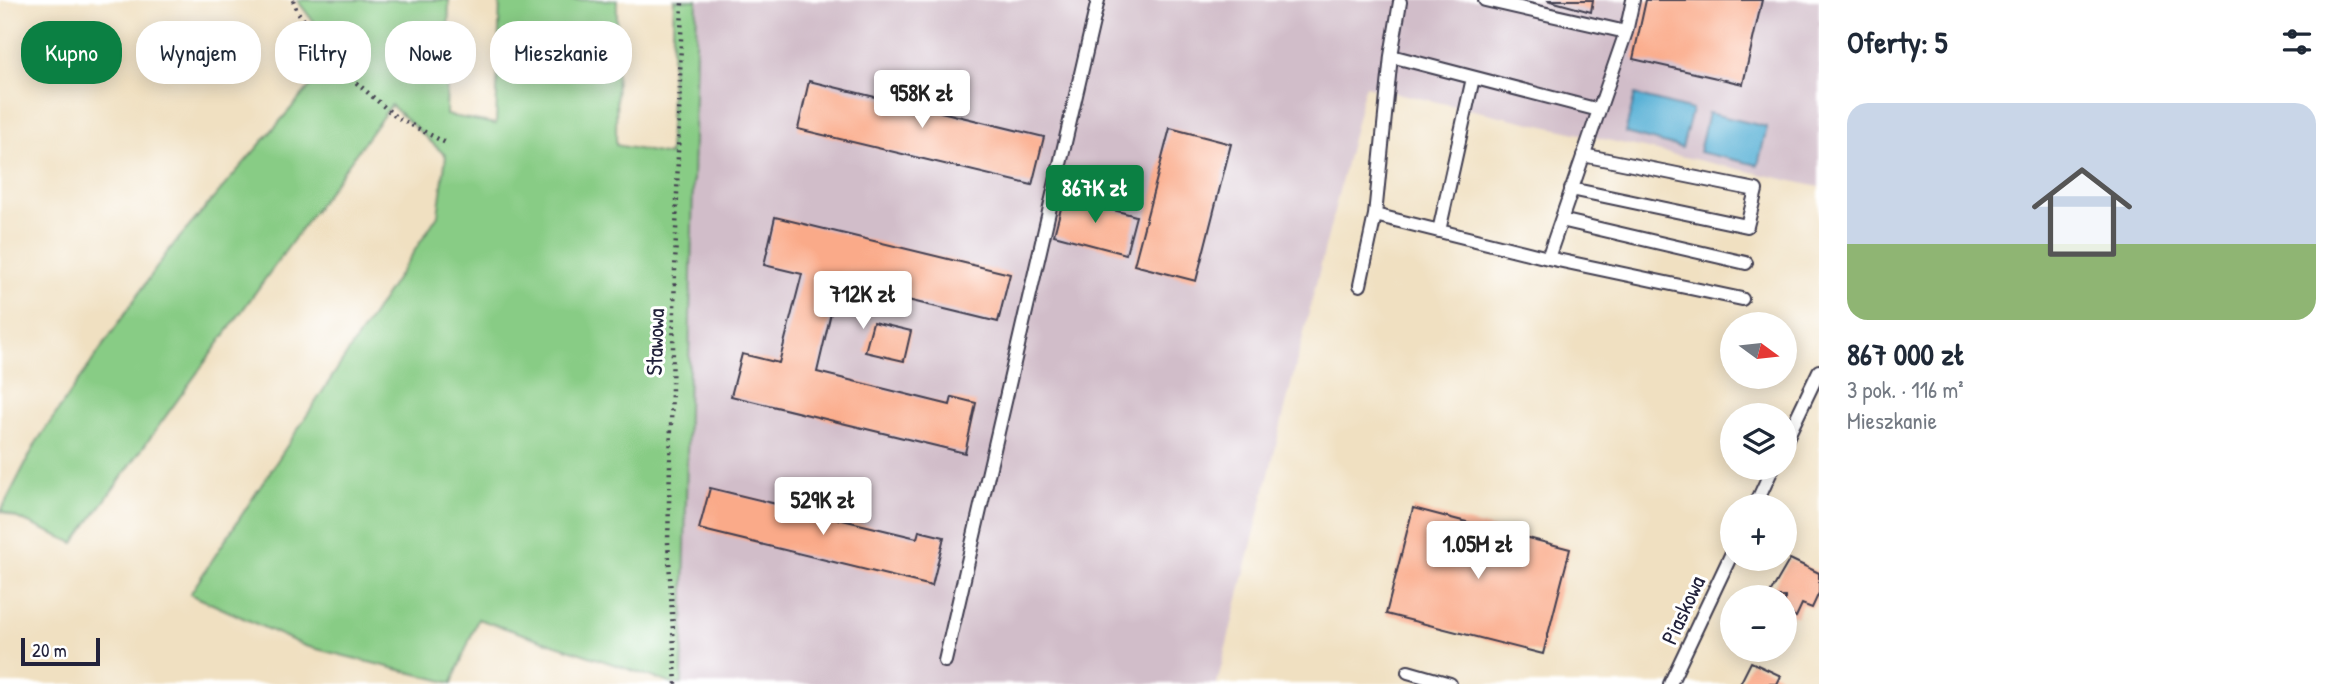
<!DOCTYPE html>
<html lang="pl">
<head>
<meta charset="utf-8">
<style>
	body { margin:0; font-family:"Patrick Hand",sans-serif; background:#f2f2f3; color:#1f2937; height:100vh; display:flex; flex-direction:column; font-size:26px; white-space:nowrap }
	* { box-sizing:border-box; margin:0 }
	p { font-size:23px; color:#747a83 }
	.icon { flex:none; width:38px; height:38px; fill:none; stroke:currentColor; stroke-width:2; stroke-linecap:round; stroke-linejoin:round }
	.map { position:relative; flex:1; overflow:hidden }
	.details { display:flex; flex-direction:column; background:#fff; width:525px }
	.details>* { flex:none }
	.top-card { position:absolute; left:21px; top:21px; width:665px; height:63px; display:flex; gap:14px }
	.needle { width:46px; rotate:105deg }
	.fabs { position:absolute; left:1720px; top:312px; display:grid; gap:14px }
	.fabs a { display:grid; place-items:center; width:77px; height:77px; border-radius:50%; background:#fff; box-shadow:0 4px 18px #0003; font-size:35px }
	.scale { position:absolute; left:21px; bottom:18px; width:79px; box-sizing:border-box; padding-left:7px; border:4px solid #22223b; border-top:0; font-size:19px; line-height:24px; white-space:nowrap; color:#22223b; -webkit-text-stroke:5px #fff; paint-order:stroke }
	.price { position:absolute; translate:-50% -60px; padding:0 16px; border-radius:7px; background:#fff; color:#222; font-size:23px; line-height:46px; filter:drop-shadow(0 2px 4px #0008) }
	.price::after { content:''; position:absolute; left:50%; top:42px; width:21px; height:16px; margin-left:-10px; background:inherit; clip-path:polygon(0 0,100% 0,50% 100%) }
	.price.current { background:#0b8043; color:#fff }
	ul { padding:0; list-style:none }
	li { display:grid; align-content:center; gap:14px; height:371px; padding:0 28px }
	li+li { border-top:2px solid #e0e1e3 }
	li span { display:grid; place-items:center; height:217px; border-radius:21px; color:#555 }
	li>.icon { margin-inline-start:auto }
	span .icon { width:126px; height:126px; fill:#fffc; stroke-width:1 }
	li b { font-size:30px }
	h2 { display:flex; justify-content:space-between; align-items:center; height:84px; padding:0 28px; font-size:30px }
	.chip { padding:0 24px; border-radius:28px; background:#fff; box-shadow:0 4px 18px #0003; font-size:24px; line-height:63px }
	.chip.current { background:#0b8043; color:#fff }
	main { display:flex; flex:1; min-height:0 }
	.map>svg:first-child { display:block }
	.industrial { fill:#d1bdc9 }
	.green { fill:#88cc85; stroke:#557760; stroke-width:2 }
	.water { fill:#59b1d6; stroke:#3e6a88; stroke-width:2 }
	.building { fill:#faaa89 }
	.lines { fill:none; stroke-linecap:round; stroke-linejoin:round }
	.lane-casing { stroke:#413e4f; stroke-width:16 }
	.path { stroke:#413e4f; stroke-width:4.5; stroke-dasharray:2 5; stroke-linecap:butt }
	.lane { stroke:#fff; stroke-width:12 }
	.labels { text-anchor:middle; stroke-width:6; stroke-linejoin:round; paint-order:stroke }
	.street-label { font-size:23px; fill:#22223b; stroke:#fff }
</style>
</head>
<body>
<main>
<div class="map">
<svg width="1819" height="684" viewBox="0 0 1819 684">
	<rect width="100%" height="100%" fill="#fff"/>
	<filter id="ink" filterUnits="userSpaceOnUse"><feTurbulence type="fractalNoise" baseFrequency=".0143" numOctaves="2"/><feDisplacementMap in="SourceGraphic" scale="14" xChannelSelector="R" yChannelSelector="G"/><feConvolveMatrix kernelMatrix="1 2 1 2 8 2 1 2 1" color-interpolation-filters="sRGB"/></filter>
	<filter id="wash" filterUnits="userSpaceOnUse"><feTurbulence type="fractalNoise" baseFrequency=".00686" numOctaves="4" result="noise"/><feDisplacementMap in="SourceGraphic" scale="28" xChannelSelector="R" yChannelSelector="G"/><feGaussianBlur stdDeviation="1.57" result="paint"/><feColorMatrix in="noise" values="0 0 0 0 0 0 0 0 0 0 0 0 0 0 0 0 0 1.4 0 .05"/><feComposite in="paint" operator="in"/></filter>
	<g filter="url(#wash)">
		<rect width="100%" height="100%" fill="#f0e0c1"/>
		<path class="industrial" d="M697,0H1819V187L1365,86L1217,684H682Z"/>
		<path class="green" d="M297,0H449L446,115L496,124L500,0H617L616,145L669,155L674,0H697L682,684H673L478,619L452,683L305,646L190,594L438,215L446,156L391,105L74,543L1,511L36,443L168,251L338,54Z"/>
		<path class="water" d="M1635,95L1692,110L1682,148L1625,133Z
			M1708,113L1767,127L1758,165L1699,152Z"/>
		<g id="blocks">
			<path class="building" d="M1547,0H1593L1591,12Z
				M1646,0H1762L1743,84L1633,59Z
				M920,75L948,82L941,112L1044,137L1032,185L798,129L809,81L912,106Z
				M1170,128L1231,144L1196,281L1134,265Z
				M1064,197L1136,216L1126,254L1054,235Z
				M775,217L1010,274L998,322L838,283L817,372L950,405L952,397L976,403L965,453L731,396L742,354L779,363L802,274L764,265Z
				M873,322L911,331L904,361L865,352Z
				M710,488L917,538L919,531L944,537L932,586L699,529Z
				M1413,508L1570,549L1543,654L1386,614Z
				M1790,559L1819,573V593L1812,608L1802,604L1796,617L1785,611V597H1768Z
				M1751,662L1781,676L1777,684H1740Z"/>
		</g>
	</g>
	<g filter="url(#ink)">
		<use href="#blocks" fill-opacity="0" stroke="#413e4f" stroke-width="2"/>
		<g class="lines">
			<g class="lane-casing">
				<path id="lane" d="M1485,0L1626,32
					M1400,2L1391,56L1599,110
					M1571,189L1747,226L1756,190L1583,155
					M1375,215L1391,56
					M1561,220L1746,263
					M1439,231L1473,78
					M1548,258L1742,299
					M1360,285L1375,215L1548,258L1626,32L1633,0
					M1785,442L1819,371
					M1755,506L1773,467
					M945,661L1098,0
					M1408,672L1450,684
					M1670,684L1732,553"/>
			</g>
			<path class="path" d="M293,0L297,11L344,72L396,117L446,143
				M676,684L668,542L682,0"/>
			<use href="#lane" class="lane"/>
		</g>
	</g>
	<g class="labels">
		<g class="street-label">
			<text transform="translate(655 342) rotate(-88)" y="8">Stawowa</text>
			<text transform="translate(1683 610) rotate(-65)" y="8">Piaskowa</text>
		</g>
	</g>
</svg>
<div class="fabs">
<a><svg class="needle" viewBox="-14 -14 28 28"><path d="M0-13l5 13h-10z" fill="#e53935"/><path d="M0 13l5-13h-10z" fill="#747a83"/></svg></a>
<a><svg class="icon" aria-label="layers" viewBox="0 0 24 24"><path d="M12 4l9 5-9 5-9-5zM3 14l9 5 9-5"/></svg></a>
<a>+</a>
<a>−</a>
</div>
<div class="scale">20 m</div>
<b class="price" style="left:922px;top:130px">958K zł</b>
<b class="price current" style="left:1095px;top:225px">867K zł</b>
<b class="price" style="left:863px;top:331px">712K zł</b>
<b class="price" style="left:823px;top:537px">529K zł</b>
<b class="price" style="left:1478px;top:581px">1.05M zł</b>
<div class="top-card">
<a class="chip current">Kupno</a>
<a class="chip">Wynajem</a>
<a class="chip">Filtry</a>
<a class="chip">Nowe</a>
<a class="chip">Mieszkanie</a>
</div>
</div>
<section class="details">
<h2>Oferty: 5<svg class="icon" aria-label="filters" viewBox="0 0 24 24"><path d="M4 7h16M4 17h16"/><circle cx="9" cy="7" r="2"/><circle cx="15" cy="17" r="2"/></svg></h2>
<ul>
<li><span style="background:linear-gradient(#c9d6e8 65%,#8fb573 0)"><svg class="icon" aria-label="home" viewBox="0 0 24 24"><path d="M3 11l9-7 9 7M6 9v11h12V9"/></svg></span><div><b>867 000 zł</b><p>3 pok. · 116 m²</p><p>Mieszkanie</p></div></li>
</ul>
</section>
</main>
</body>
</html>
